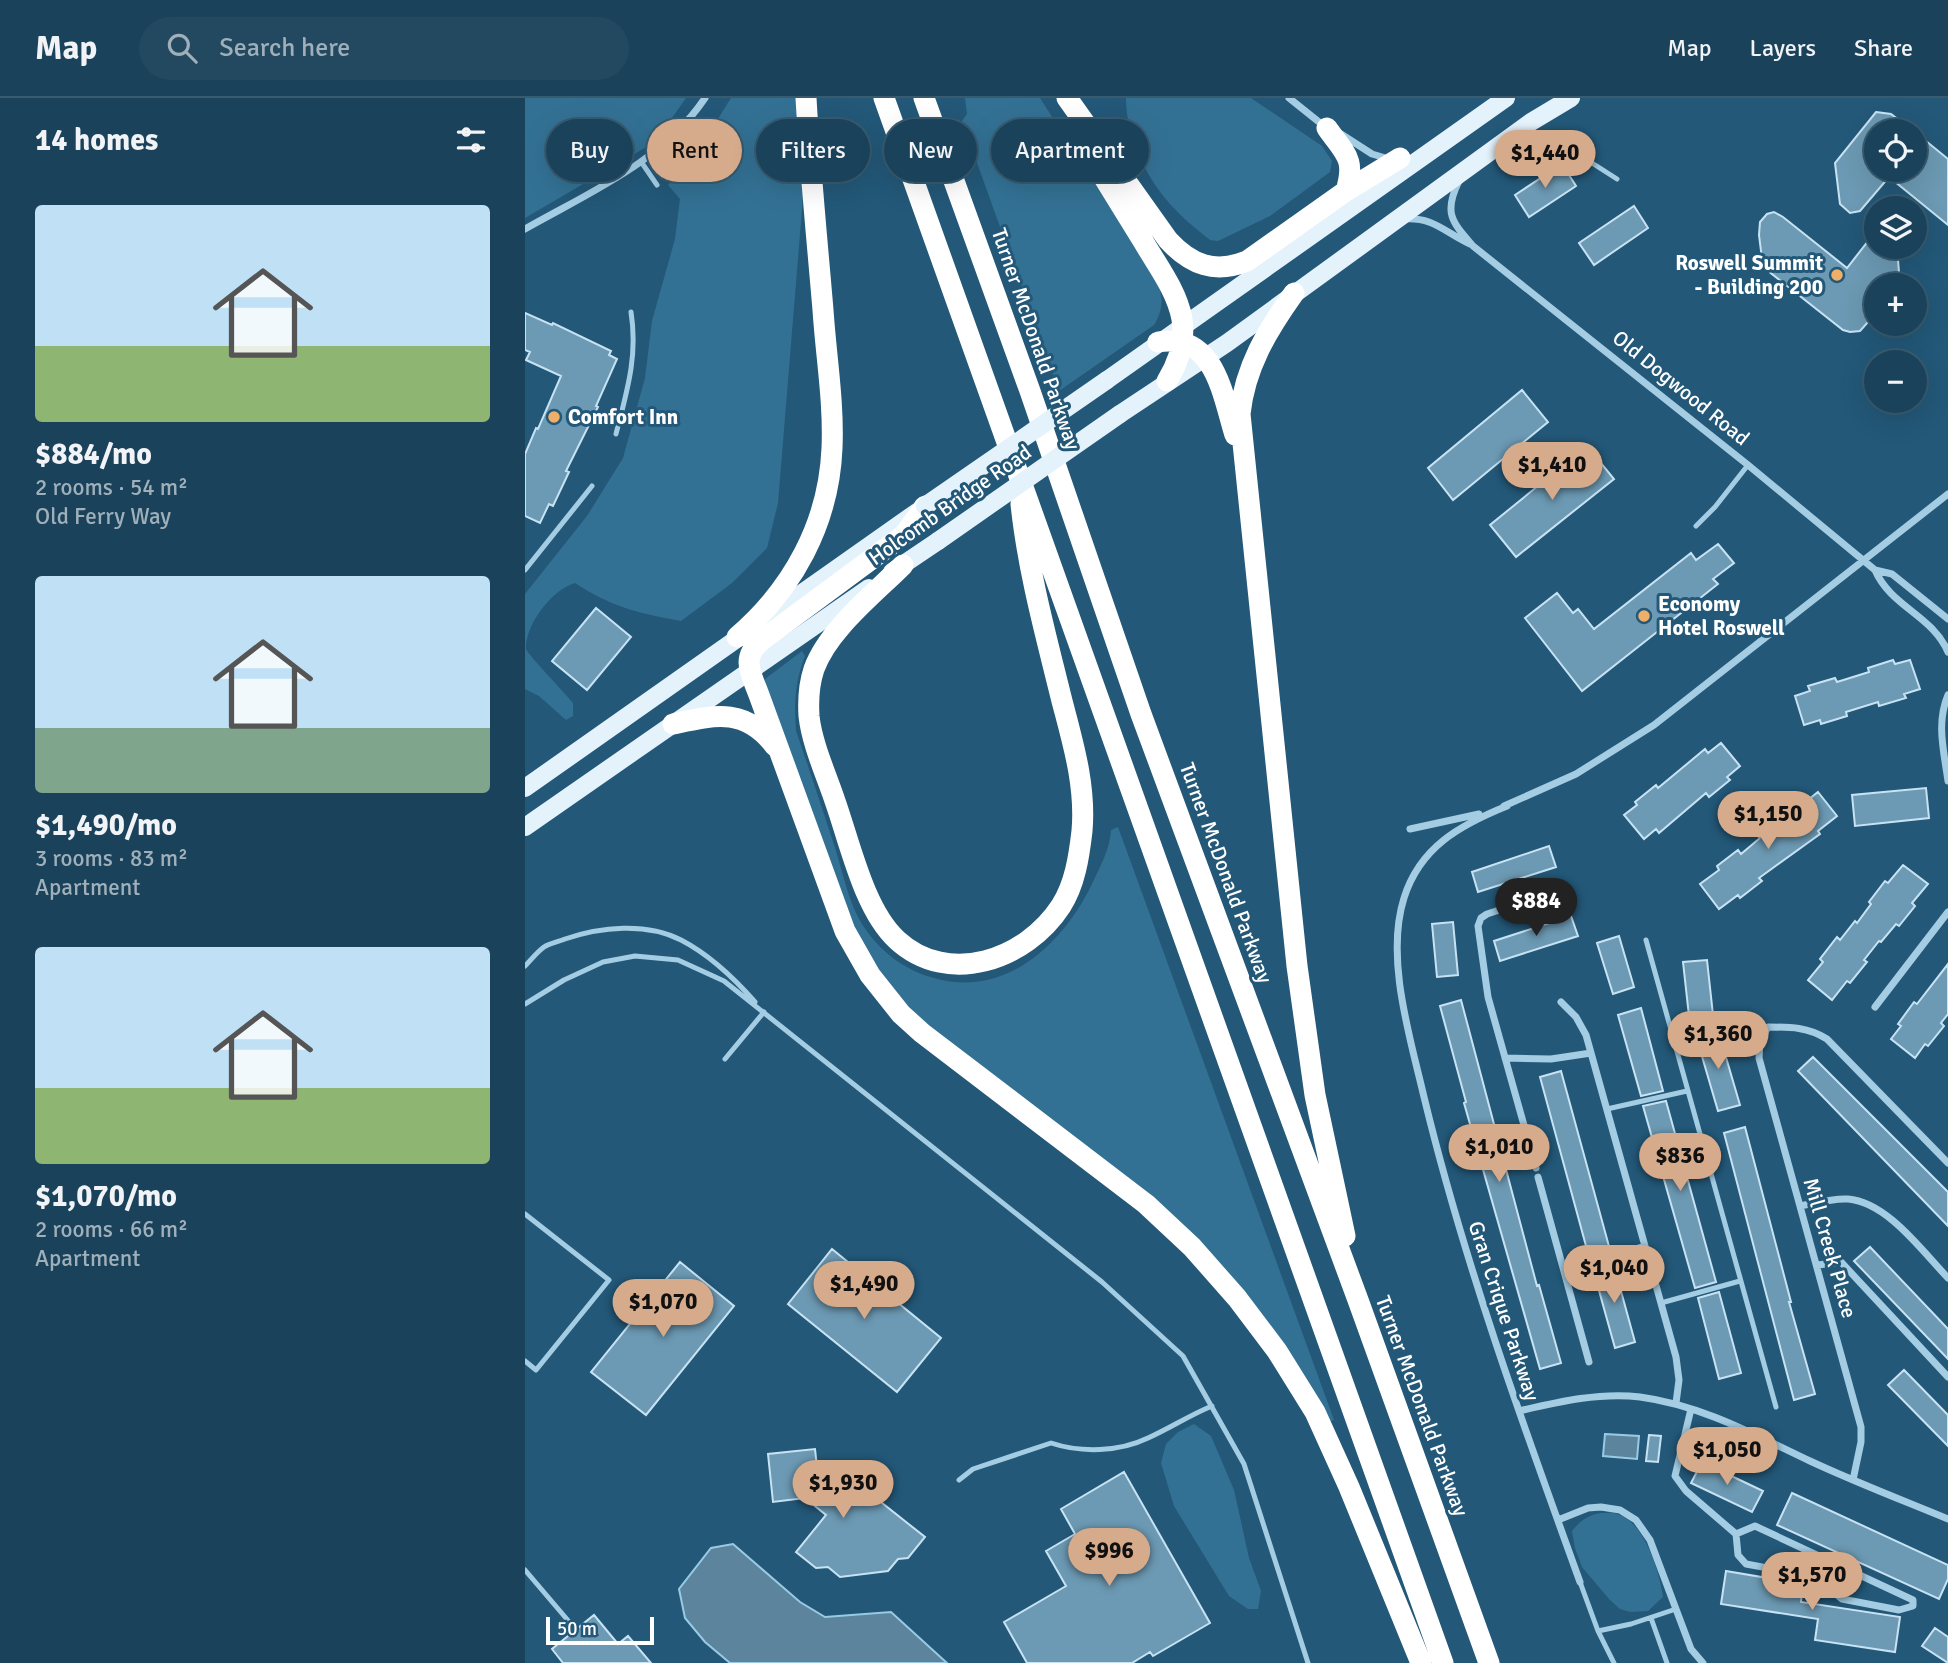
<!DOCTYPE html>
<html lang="en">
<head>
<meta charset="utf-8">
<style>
	body { margin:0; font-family:Signika,sans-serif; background:#234960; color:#f1f3f6; height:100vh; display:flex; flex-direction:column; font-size:26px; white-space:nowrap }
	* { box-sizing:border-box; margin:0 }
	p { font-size:23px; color:#9fb0bb }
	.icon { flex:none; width:38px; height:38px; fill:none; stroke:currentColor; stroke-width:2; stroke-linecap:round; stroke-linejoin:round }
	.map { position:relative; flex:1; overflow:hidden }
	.panel { display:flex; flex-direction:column; background:#1a425a; width:525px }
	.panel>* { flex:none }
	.top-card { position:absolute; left:21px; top:21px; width:665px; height:63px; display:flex; gap:14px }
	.controls { position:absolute; left:1339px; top:21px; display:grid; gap:14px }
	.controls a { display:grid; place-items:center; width:63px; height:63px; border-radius:50%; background:#1a425a; box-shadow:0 7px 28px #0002,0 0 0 2px #385b70; font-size:35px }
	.scale { position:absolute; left:21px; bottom:18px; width:108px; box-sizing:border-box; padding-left:7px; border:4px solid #fff; border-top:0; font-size:19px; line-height:24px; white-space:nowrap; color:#fff; -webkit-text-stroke:5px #235878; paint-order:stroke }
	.price { position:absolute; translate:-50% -60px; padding:0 16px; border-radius:24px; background:#d6ab8b; color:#111; font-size:23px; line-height:46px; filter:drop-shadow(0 2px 4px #0008) }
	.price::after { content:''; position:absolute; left:50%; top:42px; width:21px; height:16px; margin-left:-10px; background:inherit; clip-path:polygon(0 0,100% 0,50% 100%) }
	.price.active { background:#222; color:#fff }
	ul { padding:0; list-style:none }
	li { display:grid; align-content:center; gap:14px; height:371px; padding:0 35px }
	li span { display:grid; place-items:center; height:217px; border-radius:7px; color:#555 }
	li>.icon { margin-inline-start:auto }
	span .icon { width:126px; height:126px; fill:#fffc; stroke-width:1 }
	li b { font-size:30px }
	h2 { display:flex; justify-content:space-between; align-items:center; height:84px; padding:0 35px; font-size:30px }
	.chip { padding:0 24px; border-radius:32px; background:#1a425a; box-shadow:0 7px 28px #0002,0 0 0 2px #385b70; font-size:24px; line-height:63px }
	.chip.active { background:#d6ab8b; color:#111 }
	header { display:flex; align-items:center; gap:42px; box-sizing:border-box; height:98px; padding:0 35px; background:#1a425a; border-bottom:2px solid #385b70 }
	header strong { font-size:33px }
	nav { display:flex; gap:38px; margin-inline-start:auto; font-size:24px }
	.search { width:490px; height:63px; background:#234960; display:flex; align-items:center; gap:18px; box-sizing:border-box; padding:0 24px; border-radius:38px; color:#9fb0bb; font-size:26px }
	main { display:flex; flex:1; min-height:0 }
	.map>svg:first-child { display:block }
	.green { fill:#337194 }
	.water { fill:#5c849c; stroke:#99cae5; stroke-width:2 }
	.building { fill:#6c99b3; stroke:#c7e3f3; stroke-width:2 }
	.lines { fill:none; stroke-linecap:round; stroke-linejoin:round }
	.service { stroke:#a4cde4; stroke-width:5 }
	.minor { stroke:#a4cde4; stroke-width:7 }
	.primary { stroke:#e4f2fc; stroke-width:18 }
	.motorway { stroke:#fff; stroke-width:21 }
	.primary-bridge { stroke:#e4f2fc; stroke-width:18 }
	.poi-dot { fill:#efaf68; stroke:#235878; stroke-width:2.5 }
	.labels { text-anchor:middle; stroke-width:6; stroke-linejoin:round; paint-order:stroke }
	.poi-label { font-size:21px; font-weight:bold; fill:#fff; stroke:#235878; text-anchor:start }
	.street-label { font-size:21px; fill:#fff; stroke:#235878 }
</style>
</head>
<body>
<header>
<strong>Map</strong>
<div class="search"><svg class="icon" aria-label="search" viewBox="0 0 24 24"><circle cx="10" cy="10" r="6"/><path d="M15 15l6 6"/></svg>Search here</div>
<nav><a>Map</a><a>Layers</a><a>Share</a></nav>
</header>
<main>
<section class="panel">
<h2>14 homes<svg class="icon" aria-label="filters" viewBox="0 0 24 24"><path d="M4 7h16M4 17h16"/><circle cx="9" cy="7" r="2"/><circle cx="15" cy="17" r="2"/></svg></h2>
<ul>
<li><span style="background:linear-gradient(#bfe0f5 65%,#8fb573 0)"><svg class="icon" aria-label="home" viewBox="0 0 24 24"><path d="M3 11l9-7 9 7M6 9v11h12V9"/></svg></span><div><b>$884/mo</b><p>2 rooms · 54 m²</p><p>Old Ferry Way</p></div></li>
<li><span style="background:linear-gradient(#bfe0f5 70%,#7fa58c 0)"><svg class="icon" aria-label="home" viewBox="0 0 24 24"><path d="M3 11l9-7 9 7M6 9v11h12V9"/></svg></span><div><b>$1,490/mo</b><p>3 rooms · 83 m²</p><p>Apartment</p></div></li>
<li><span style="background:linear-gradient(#bfe0f5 65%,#8fb573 0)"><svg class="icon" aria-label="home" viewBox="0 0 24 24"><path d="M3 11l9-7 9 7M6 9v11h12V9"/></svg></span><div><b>$1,070/mo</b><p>2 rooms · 66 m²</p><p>Apartment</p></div></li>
</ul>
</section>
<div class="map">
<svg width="1423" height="1565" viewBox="0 0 1423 1565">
	<rect width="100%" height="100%" fill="#235878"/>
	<path class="green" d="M0,0H161L130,44L0,120Z
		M206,0H271L278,99L253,405L242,450L207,485L156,523C112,515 87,509 50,485C28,491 0,526 1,551C4,558 41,596 48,605V618L41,622L14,598L0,591V496L62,418L98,360L120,280L127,223L150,141L155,101L143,87L168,60Z
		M440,0H515L629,177C638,195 640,209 629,227L534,293L437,23L442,16Z
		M601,0H726L797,48L807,63L805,74L745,118L693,143L685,142C648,113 624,88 609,43C604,28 601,16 601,0Z
		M277,553L280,558C270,583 269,606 271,633C285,673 298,713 311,753C319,779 325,810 341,832C358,856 382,873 409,880C480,901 538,846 567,786C575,769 585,751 586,732L593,729L809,1322L802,1324L730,1212L391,922L334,845L239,586L240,581Z
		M669,1326L686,1338L709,1392L724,1460L736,1493L733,1511H723L704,1498L649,1408L636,1365L641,1346L653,1334Z
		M1076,1415C1081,1415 1088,1414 1092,1416C1119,1423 1135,1475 1138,1499L1123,1513L1105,1514L1095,1511L1085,1502L1057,1469L1050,1450L1047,1433C1055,1423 1063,1417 1076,1415Z"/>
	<path class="water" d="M1080,1336L1114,1338L1112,1361L1078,1358Z
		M208,1446L275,1504L300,1519L366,1514L422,1565H205L180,1544L160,1520L154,1491L186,1450Z"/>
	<path class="building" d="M1351,14L1366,16L1388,33H1351V72H1390V34L1423,61V127L1364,79L1335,113L1325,115L1315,106L1310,65Z
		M1037,66L1051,88L1004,119L990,97Z
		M1109,108L1123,130L1069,167L1054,145Z
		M1249,114L1258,119L1322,170L1351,133V149H1372L1375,187H1351V215L1335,233L1325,234L1318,232L1238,169L1234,137L1235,124L1242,116Z
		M0,215L27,227L28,225L86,253L84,257L92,261L71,308L73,309L41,373L44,374L28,408L24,406L15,425L0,418V356L11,330L13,331L36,278L1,262L5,254L0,252Z
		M997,292L1023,324L928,402L903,370Z
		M1062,348L1089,381L991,459L965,427Z
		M1193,446L1209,465L1188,481L1193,486L1057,593L1000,520L1032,495L1048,515L1053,511L1069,531L1166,455L1171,462Z
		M71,510L106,539L62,592L27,563Z
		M1368,562L1370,566L1385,562L1395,591L1379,596L1381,600L1354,608L1353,604L1321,614L1322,618L1296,626L1295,622L1279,627L1270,598L1285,593L1283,588L1310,580L1312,584L1344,574L1343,570Z
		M1196,645L1215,668L1202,679L1205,682L1184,699L1181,695L1134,735L1131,731L1119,741L1099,717L1112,707L1110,704L1131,687L1133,690L1180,651L1183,655Z
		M1401,690L1404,720L1330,728L1327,697Z
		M1293,694L1312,718L1293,733L1295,736L1234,780L1237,783L1215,800L1213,797L1194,811L1175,786L1194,772L1192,768L1213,752L1216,756L1235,740L1234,739L1252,724L1250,722L1272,705L1274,709Z
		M1024,748L1031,769L953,794L947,774Z
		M1378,767L1403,786L1387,805L1390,808L1374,828L1371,826L1356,844L1354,843L1339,862L1342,864L1325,885L1322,883L1307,902L1283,882L1298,864L1295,861L1312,839L1315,842L1330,823L1332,825L1346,806L1344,804L1360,783L1363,785Z
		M1046,818L1053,838L975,863L969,843Z
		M928,824L933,877L912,879L907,826Z
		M1094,838L1109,889L1088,896L1072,845Z
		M1182,862L1188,917L1164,918L1158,864Z
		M1423,866V916L1416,925L1419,928L1403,948L1400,946L1390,960L1366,941L1376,928L1373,926L1389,904L1392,906Z
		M936,902L1012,1188L1014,1187L1036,1265L1015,1271L939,1005L941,1004L915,908Z
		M1116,910L1138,993L1116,998L1093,917Z
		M1193,932L1215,1007L1193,1013L1171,938Z
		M1288,959L1423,1094V1128L1273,973Z
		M1036,973L1085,1152L1064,1159L1015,979Z
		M1141,1003L1191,1184L1170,1190L1118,1008Z
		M1220,1029L1266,1204H1264L1290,1296L1269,1302L1199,1035Z
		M1345,1149L1423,1231V1261L1329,1163Z
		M307,1151L416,1240L372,1294L263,1206Z
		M155,1164L209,1208L121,1317L66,1274Z
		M1088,1164L1110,1244L1090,1250L1068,1171Z
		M1194,1194L1216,1275L1194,1281L1173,1200Z
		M1379,1272L1423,1317V1348L1363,1287Z
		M1124,1337L1136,1338L1133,1364L1121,1363Z
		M290,1351L294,1387L312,1402L328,1382L400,1439L383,1460L373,1461L363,1473L315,1479L303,1469L291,1470L271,1454L301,1417L280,1400L248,1404L243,1356Z
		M1177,1364L1238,1393L1227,1414L1166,1385Z
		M599,1374L685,1525L628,1558L625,1554L607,1565H502L479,1524L541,1488L521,1453L550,1436L536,1411Z
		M1267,1395L1423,1467V1481L1414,1501L1252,1427Z
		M1201,1473L1278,1486L1276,1504L1375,1519L1370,1554L1290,1542L1293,1521L1196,1506Z
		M69,1517L93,1546L103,1538L126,1565H38L27,1551Z
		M1410,1530L1423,1539V1565L1397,1548Z"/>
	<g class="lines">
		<path class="service" d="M117,65L132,87
			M1007,70L1042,49L1092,81
			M91,336C102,293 113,258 106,214
			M1171,428L1190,409L1223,367
			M0,472L67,388
			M1121,842L1251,1309
			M0,868C6,862 12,854 19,849C25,845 33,844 40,841C75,829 121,824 156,842C185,857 209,880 230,904
			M0,906L39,882L78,864L110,858L153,862L199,883L577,1184L658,1258L719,1366L783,1565
			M200,961L239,914
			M1082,1011L1162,993
			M0,1116L84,1182L11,1272L0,1263
			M1136,1205L1215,1183
			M434,1382L448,1371L526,1345C556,1355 594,1354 623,1340C645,1330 665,1317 687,1308
			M0,1472L46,1526
			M1055,1484L1073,1533L1106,1526L1151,1511
			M1126,1520L1142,1565
			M1073,1533L1089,1565"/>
		<path class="minor" d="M764,0L799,28
			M816,36L847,56L864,61
			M934,83C918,115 927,124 948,148L1223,367L1350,472L1367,476L1423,521
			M879,121C909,119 919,134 945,146
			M0,131C65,94 137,64 180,0
			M1350,472C1366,509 1407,517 1423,554
			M1423,597C1411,625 1419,654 1423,683
			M979,708L1051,676L1129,627L1423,396
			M982,708C935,727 895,749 879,800C860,860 885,939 899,999C939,1164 997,1324 1055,1484
			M885,731L954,716
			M1036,904L1051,919L1061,937L1151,1259L1154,1282L1151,1305
			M1350,909L1423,814
			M980,960L1026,961L1066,955
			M1011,1070L963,899L953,828L956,820L962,816L1039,791
			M1013,1079L1064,1264
			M1275,1108C1291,1105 1307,1100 1323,1101C1362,1104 1397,1153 1423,1180
			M1293,1167L1316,1164L1423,1279
			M1039,1173L1120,1148
			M1166,1311L1150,1378L1161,1393L1211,1436L1230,1428L1388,1502V1508L1374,1512L1317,1501L1299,1486L1259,1473L1221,1466L1213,1457L1211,1436
			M994,1313C1033,1304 1075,1294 1115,1299C1176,1307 1230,1337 1285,1363C1330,1384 1377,1402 1423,1421
			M1328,1382L1336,1344V1329L1234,960L1235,943L1243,929C1266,929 1283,929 1302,941L1423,1065
			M1033,1422L1063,1410L1076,1409L1095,1412L1111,1422L1125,1442L1166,1551L1178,1565
			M1299,1486L1309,1467"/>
		<path class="primary" d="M582,282L981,0
			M595,316L702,245L1006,24L1046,0
			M367,474L413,443
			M0,690L392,414
			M0,729L344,490"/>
		<path class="motorway" d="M359,0L918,1565
			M399,0L505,293L616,616L833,1202L964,1565
			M542,0L643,142C666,167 690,176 722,163L821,93L875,60
			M802,30C820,56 831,60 821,93
			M555,41C576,75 597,109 618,143C632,167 652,193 657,221C660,243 654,264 642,283
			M769,195C742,233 720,269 715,316L772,868L790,997L820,1138
			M633,244C690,235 697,295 710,337
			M400,408L379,437L237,542C215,560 226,575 234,597L320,833L345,877L376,916L397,935L621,1106L667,1149L712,1200L752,1253L790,1314L824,1389L896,1565
			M378,467C349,496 303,532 289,571C284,586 283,602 284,618C287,646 301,676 310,703C325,745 339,812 372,842C423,889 501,862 536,808C550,786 554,759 557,733C561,688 548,645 537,603C521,538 503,473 496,406
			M212,539C268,491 304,425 307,350C309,304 301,258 298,212C292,141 285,71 281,0
			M148,626C190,617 220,609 250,648"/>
		<path class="primary-bridge" d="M400,408L582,282
			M413,443L595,316"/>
	</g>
	<g class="poi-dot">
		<circle cx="1312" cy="177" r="7"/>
		<circle cx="29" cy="319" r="7"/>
		<circle cx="1119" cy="518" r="7"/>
	</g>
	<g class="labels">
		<g class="poi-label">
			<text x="1298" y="172" text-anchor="end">Roswell Summit<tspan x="1298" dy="24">- Building 200</tspan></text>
			<text x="43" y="326">Comfort Inn</text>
			<text x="1133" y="513">Economy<tspan x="1133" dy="24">Hotel Roswell</tspan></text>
		</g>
		<g class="street-label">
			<text transform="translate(511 241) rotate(71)" y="7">Turner McDonald Parkway</text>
			<text transform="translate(1156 290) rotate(39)" y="7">Old Dogwood Road</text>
			<text transform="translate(425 407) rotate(-35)" y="7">Holcomb Bridge Road</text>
			<text transform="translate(701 775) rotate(70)" y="7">Turner McDonald Parkway</text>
			<text transform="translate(1305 1150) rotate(74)" y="7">Mill Creek Place</text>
			<text transform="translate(979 1213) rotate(72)" y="7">Gran Crique Parkway</text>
			<text transform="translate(897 1308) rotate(70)" y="7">Turner McDonald Parkway</text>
		</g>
	</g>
</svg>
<div class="controls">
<a><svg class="icon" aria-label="locate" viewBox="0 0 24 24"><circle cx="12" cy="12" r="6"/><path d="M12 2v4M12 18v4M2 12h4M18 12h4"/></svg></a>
<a><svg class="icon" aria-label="layers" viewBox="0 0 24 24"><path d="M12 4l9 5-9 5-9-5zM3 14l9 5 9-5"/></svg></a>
<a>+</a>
<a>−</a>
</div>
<div class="scale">50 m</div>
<b class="price" style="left:1020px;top:92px">$1,440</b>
<b class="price" style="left:1027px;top:404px">$1,410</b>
<b class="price" style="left:1243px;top:753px">$1,150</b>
<b class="price active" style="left:1011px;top:840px">$884</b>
<b class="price" style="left:1193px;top:973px">$1,360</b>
<b class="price" style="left:974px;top:1086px">$1,010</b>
<b class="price" style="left:1155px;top:1095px">$836</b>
<b class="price" style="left:1089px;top:1207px">$1,040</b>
<b class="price" style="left:339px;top:1223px">$1,490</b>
<b class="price" style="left:138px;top:1241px">$1,070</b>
<b class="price" style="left:1202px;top:1389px">$1,050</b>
<b class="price" style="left:318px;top:1422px">$1,930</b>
<b class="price" style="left:584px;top:1490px">$996</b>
<b class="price" style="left:1287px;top:1514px">$1,570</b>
<div class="top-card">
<a class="chip">Buy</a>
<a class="chip active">Rent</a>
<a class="chip">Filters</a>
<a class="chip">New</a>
<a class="chip">Apartment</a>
</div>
</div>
</main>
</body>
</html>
